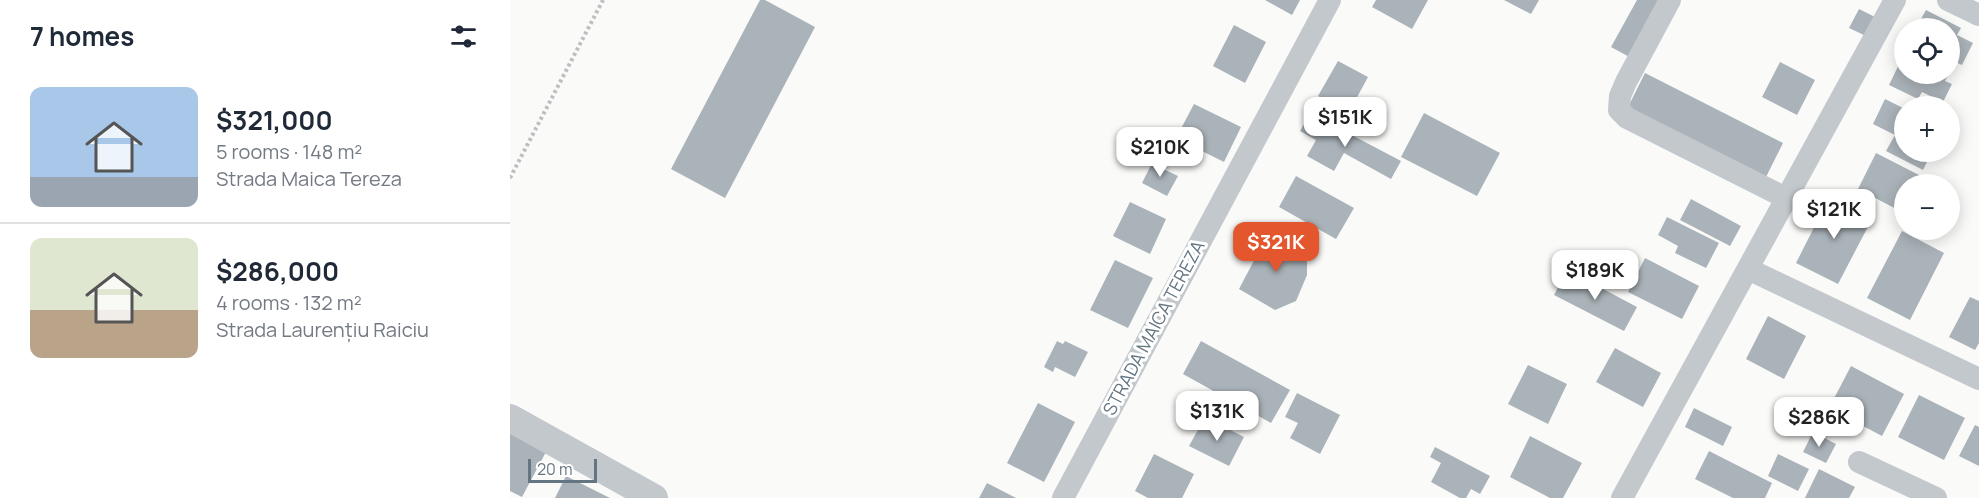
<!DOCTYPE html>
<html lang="en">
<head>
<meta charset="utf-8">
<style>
	body { margin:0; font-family:Manrope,sans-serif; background:#f2f2f3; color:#1f2937; height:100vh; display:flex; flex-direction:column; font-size:22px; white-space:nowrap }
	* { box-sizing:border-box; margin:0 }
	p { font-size:20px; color:#747a83 }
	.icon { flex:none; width:33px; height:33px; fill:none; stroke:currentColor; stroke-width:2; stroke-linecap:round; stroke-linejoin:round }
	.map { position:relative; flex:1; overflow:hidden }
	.sheet { display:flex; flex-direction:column; background:#fff; width:510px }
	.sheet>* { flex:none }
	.buttons { position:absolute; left:1384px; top:18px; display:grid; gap:12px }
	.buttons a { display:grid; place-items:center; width:66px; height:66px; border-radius:50%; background:#fff; box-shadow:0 3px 15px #0003; font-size:30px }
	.scale { position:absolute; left:18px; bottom:15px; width:69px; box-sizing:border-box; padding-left:6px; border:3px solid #657683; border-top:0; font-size:16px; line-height:21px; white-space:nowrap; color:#657683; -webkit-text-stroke:4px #fff; paint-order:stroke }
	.price { position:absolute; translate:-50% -51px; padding:0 14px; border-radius:12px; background:#fff; color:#222; font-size:20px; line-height:39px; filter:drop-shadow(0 2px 3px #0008) }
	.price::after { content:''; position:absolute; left:50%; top:36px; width:18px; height:14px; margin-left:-9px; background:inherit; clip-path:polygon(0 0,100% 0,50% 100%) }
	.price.on { background:#e4572e; color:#fff }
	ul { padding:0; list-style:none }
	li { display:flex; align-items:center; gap:18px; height:150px; padding:0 30px }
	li+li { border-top:2px solid #e0e1e3 }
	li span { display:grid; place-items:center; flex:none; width:168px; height:120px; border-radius:12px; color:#555 }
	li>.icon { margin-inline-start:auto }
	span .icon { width:72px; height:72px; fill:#fffc; stroke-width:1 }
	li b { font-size:26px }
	h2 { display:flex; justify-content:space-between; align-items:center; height:72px; padding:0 30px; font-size:26px }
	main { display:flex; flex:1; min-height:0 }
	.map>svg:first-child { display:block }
	.building { fill:#aab3b9 }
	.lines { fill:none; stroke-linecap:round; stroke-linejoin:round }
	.path { stroke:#bbbfc2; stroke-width:4; stroke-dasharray:3 3; stroke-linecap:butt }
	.minor { stroke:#c3c8cc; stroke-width:22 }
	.tertiary { stroke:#c3c8cc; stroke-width:28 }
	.labels { text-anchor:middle; stroke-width:6; stroke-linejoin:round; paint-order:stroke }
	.street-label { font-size:18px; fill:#657683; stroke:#fff }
</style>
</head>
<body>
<main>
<section class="sheet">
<h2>7 homes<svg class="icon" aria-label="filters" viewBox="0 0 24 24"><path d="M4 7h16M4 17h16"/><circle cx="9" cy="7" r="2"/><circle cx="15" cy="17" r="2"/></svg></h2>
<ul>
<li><span style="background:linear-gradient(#a9c7e8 75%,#9aa5b1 0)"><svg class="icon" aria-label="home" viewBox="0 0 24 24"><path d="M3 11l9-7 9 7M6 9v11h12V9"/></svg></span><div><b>$321,000</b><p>5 rooms · 148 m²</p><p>Strada Maica Tereza</p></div></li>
<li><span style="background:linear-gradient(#dfe7d0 60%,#b9a48a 0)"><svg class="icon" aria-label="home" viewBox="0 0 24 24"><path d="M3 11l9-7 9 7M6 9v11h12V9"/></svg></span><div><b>$286,000</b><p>4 rooms · 132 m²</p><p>Strada Laurențiu Raiciu</p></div></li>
</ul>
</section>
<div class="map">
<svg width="1469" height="498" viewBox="0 0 1469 498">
	<rect width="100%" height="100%" fill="#fafaf8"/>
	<path class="building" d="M250,0H255L305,27L215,198L161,169Z
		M755,0H790L782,15Z
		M866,0H918L902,29L862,7Z
		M994,0H1029L1021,14Z
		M1127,0H1157L1125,60L1101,47Z
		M1349,9L1365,17L1356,36L1339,28Z
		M1416,10L1451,28L1447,35L1463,43L1452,65L1445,62L1440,72V28H1406Z
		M724,25L756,42L735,83L703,66Z
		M1395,52V74H1439L1435,81L1442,84L1433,102L1412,92L1408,99L1379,85Z
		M828,61L858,77L839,112L808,96Z
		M1270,62L1305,80L1287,115L1252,97Z
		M1135,73L1273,143L1254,181L1116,111Z
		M1375,99L1395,109V152H1422L1413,170L1376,151L1385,135L1363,124Z
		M684,104L731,127L714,162L666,138Z
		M800,113L891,161L881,179L834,153L824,171L797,156L806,140L790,131Z
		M914,113L990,153L967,196L891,157Z
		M1366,153L1411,176L1407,184H1395L1392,212L1348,189Z
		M644,159L655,165L653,169L668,176L657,196L632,183Z
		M786,176L844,208L826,239L769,207Z
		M1320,196L1363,217L1328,284L1286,263Z
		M1181,199L1231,226L1220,246L1170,220Z
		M620,202L656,219L640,254L603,236Z
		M1157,217L1209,243L1196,268L1165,253L1168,246L1148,235Z
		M760,230L786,244L797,262V275L786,301L765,310L729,289Z
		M1392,231L1434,253L1400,320L1357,298Z
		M1135,258L1189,286L1172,319L1118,292Z
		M605,260L643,278L618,328L580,310Z
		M1057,270L1127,307L1114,331L1044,295Z
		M1460,297L1469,301V343L1465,350L1439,337Z
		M1258,316L1296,336L1274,379L1236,359Z
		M547,341L553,344L555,341L578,352L565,377L545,367L543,372L534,367Z
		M691,341L780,390L761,423L673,374Z
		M1105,348L1151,373L1133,407L1086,382Z
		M1018,365L1057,384L1038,424L998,404Z
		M1341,366L1394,394L1372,436L1319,408Z
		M787,393L830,415L810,454L780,438L788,423L775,417Z
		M1409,395L1455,418L1434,460L1388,437Z
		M528,403L565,422L534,482L497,463Z
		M1184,408L1222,427L1213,446L1175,427Z
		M695,417L734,437L719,466L679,446Z
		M1465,425L1469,427V466L1449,456Z
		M0,430L37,450L12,497L0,491Z
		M1303,432L1326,444L1316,463L1293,452Z
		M1020,436L1072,463L1053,498H1040L1000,477Z
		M925,447L980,476L970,494L961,489L956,498H950L921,482L931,463L920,457Z
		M1199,451L1262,483L1255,498H1223L1185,479Z
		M644,454L684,474L672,498H638L625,491Z
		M1268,454L1299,469L1288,491L1258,476Z
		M1309,469L1345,487L1339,498H1295Z
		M56,476L100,498H45Z
		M477,483L506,498H469Z"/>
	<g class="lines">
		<path class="path" d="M0,178L93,0"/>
		<path class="minor" d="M1160,0L1116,82L1110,96L1109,110L1117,118L1276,198
			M1438,0L1469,15
			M1238,269L1469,379
			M1349,462L1426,498
			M553,498L820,0
			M1112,498L1385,0"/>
		<path class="tertiary" d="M0,418L144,498"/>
	</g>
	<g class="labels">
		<g class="street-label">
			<text transform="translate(644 328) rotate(-62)" y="6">STRADA MAICA TEREZA</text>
		</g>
	</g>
</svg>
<div class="buttons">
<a><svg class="icon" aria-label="locate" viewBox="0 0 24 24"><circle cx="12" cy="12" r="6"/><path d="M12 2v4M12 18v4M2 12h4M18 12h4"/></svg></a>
<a>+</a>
<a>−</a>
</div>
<div class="scale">20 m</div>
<b class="price" style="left:835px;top:148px">$151K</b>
<b class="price" style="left:650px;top:178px">$210K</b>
<b class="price" style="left:1324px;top:240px">$121K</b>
<b class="price on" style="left:766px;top:273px">$321K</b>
<b class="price" style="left:1085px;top:301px">$189K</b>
<b class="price" style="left:707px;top:442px">$131K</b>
<b class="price" style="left:1309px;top:448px">$286K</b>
</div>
</main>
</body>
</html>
